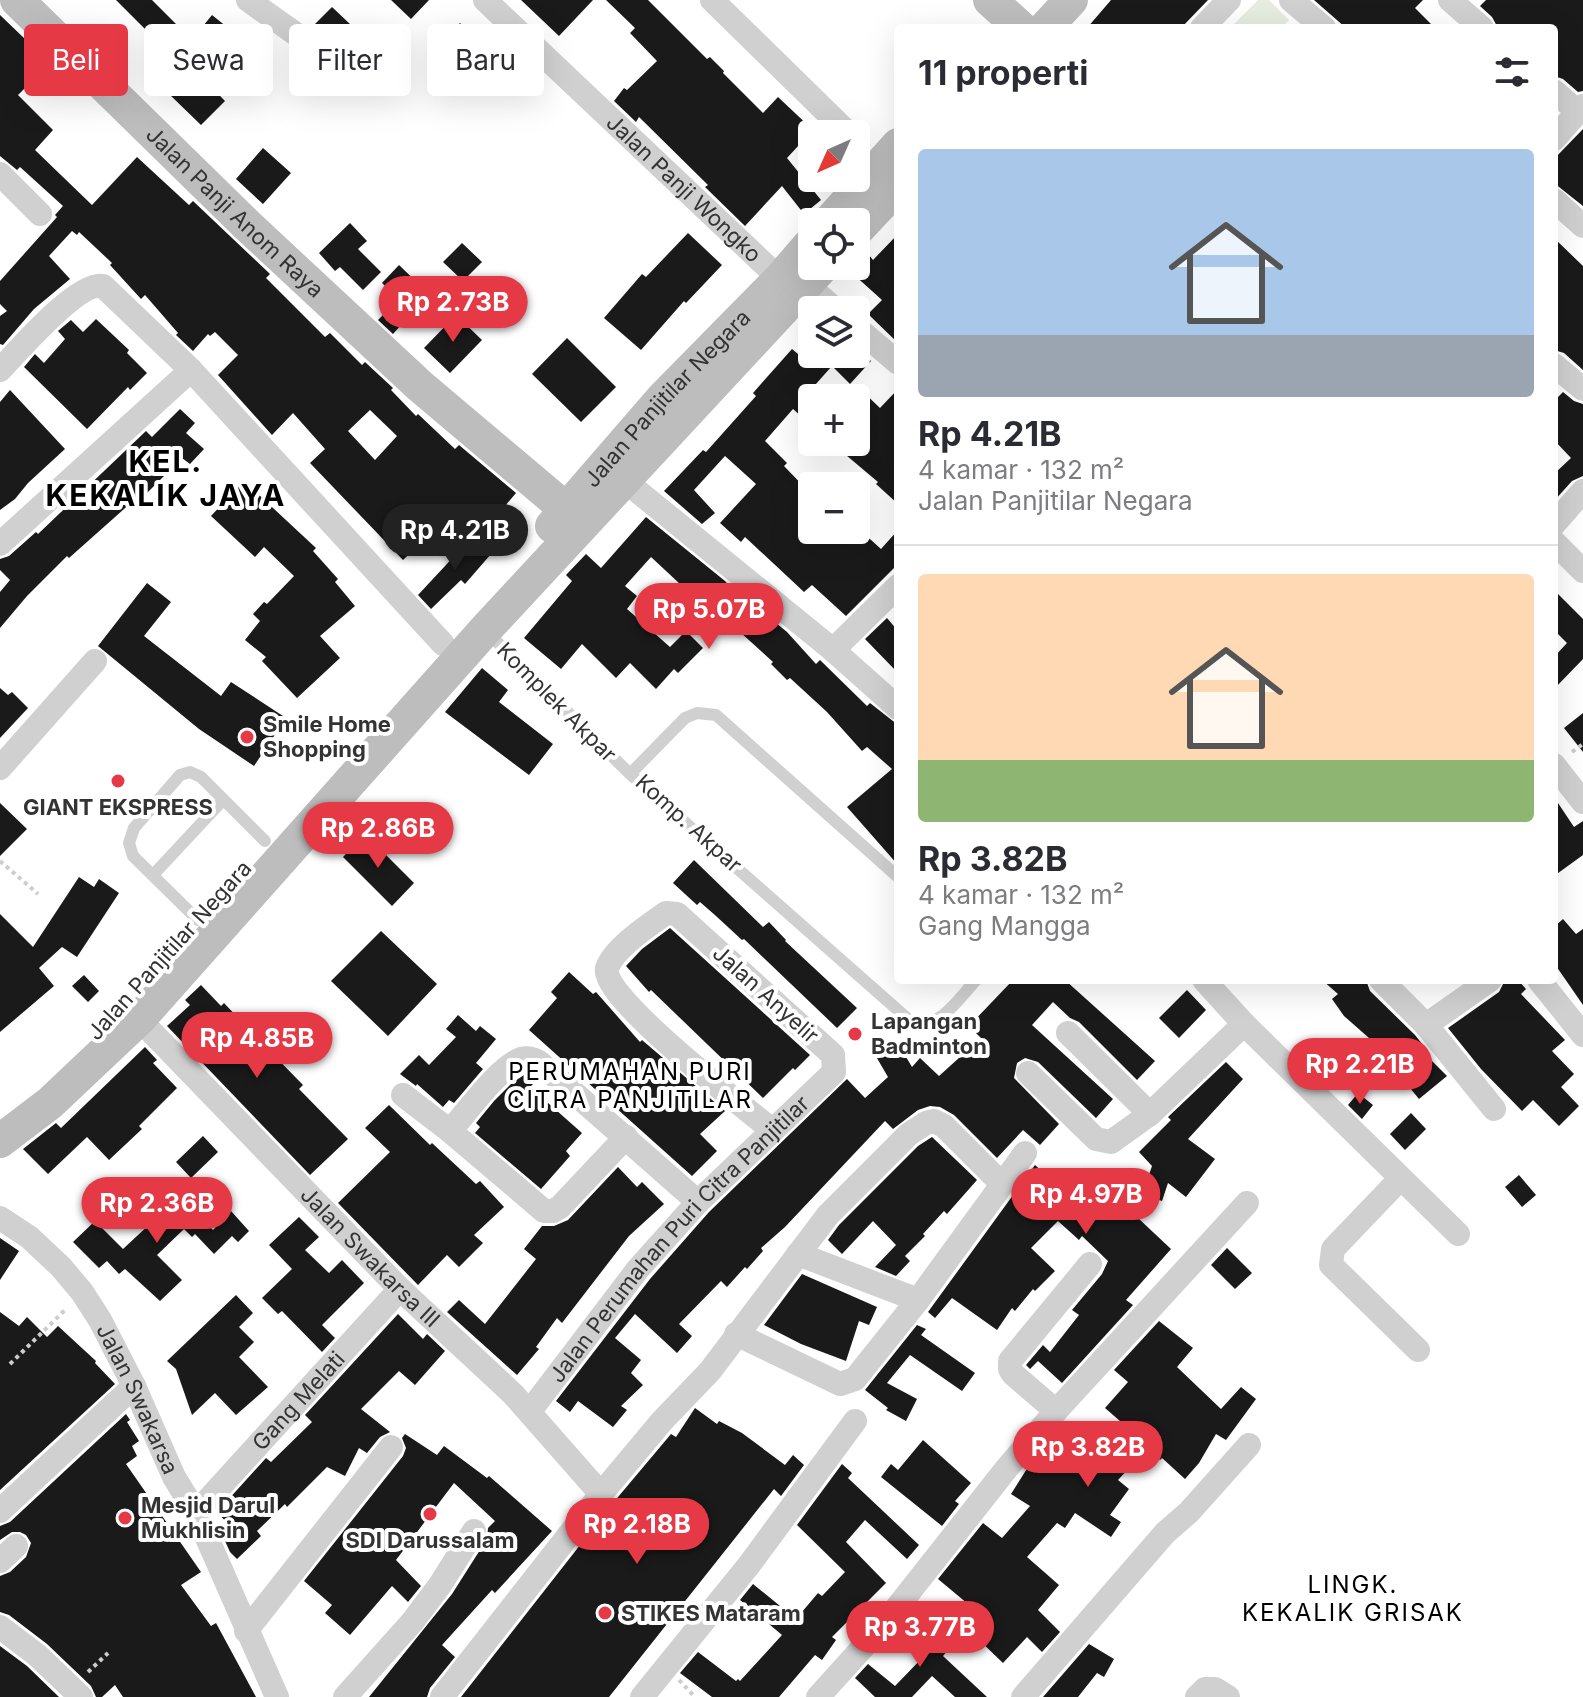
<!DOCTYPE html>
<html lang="id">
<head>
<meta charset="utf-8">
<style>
	body { margin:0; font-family:Inter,sans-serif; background:#f2f2f3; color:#2b2b33; height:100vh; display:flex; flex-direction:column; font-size:30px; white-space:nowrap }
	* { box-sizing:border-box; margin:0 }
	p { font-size:26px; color:#7c7c81 }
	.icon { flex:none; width:44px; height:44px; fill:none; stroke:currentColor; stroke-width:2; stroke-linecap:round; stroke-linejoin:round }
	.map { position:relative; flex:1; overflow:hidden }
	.side { position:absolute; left:894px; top:24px; width:664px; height:960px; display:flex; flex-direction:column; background:#fff; border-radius:8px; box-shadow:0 8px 32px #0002 }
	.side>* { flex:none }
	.hud { position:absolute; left:24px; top:24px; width:750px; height:72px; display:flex; gap:16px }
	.needle { width:52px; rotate:225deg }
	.tools { position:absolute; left:798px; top:120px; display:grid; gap:16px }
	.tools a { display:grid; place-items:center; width:72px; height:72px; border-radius:8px; background:#fff; box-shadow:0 8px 32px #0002; font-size:40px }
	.price { position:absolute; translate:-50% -68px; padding:0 18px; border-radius:28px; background:#e63946; color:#fff; font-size:26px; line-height:52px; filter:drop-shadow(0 2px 4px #0008) }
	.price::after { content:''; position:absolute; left:50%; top:48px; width:24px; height:18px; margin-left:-12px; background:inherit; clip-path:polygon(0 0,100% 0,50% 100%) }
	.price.active { background:#222; color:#fff }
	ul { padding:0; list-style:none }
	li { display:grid; align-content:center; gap:16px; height:424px; padding:0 24px }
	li+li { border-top:2px solid #e1e1e2 }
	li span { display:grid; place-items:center; height:248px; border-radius:8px; color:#555 }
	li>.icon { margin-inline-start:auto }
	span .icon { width:144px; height:144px; fill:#fffc; stroke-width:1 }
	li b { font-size:34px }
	h2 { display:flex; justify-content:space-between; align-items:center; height:96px; padding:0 24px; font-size:34px }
	.chip { padding:0 28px; border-radius:8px; background:#fff; box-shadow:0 8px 32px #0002; font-size:28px; line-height:72px }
	.chip.active { background:#e63946; color:#fff }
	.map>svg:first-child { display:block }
	.green { fill:#e6ecdf }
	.building { fill:#1a1a1a; fill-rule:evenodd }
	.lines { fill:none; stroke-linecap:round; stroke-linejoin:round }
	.path { stroke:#cdcdcd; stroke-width:4; stroke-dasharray:4 4; stroke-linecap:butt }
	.lane { stroke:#d0d0d0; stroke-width:12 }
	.street { stroke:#d0d0d0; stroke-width:24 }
	.secondary { stroke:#bdbdbd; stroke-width:34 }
	.poi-dot { fill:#e63946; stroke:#fff; stroke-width:3 }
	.labels { text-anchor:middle; stroke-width:8; stroke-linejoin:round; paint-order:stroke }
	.street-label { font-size:22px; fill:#333; stroke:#fff }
	.poi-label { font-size:22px; font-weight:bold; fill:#333; stroke:#fff; text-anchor:start }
	.neighbourhood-label { font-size:24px; letter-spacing:2px; fill:#000; stroke:#fff }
	.district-label { font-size:30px; font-weight:bold; letter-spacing:2px; fill:#000; stroke:#fff }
</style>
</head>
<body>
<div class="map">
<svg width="1583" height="1697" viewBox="0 0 1583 1697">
	<rect width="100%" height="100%" fill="#fff"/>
	<path class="green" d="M1258,0H1269L1289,20L1281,28H1230Z"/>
	<path class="building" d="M116,0H152L178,26L160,44Z
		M391,0H429L411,19Z
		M521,0H593L559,36Z
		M606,0H648L707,59L710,57L724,71L723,73L763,113L778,97L813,130L787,158L821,200L804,214L782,186L745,226L705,187L708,185L639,117L636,122L614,101L624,88L627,90L657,61L630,33L635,28Z
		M1111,0H1208L1181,28H1087Z
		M1314,0H1423L1415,8L1435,28H1346Z
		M1486,0H1583V91L1578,92L1563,79L1554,76V28H1498L1492,17L1480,6Z
		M332,7L351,25L332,44L313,26Z
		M0,15L50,63L18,95L53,130L35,150L92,205L137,157L189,205L193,201L270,274L266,278L325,337L330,333L362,365L365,362L393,388L391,390L416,416L418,414L455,449L459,445L516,493L482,533L455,510L403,560L310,463L325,449L293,413L272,435L218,375L238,355L215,332L210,336L208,334L193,351L176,335L178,333L145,295L141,299L110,265L112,263L79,232L77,235L72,231L49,256L70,279L34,309L3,345L0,344V316L7,311L0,304V281L57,217L55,215L63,206L20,167L17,170L0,156ZM370,410L397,436L375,460L348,431Z
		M212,15L227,27L204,54L190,42Z
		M460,23L497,57L478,81L463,69L453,80L428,57Z
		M194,69L225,101L201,125L169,94Z
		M1583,129V206L1554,183V159Z
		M263,148L291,173L263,204L236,179Z
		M350,223L367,241L358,249L381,272L363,290L340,267L335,271L319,253Z
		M688,233L722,265L686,303L684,301L641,350L604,318L642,274L646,277Z
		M898,234V343L868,314L882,300L852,273L869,255L873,260Z
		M1554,238L1583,266V370L1564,353L1554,350Z
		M462,243L482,262L463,281L443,262Z
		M399,265L429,294L393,334L378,320L399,299L382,283Z
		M456,315L482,340L450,373L424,348Z
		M96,319L129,350L127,353L147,373L130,390L128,387L87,429L24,367L35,354L44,363L65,339L58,331L71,320L83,332Z
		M567,338L616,387L581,422L532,374Z
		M856,347L871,361L850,384L832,366L807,394L812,398V426L793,409L765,441L787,463L784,466L812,495V530H860L881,549L898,530V564L846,616L812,585L804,592L745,537L741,542L720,523L756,484L725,456L694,490L715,513L702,524L664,491L703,450L706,452L756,396L753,393L792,349L798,354H856Z
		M856,385L880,408L898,389V504L876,484L878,482L840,450L848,442H856V433L864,425L856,417Z
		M10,390L65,449L28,483L15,499L0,510V402Z
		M1563,392L1574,401L1583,404V476L1572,481L1554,501V474L1571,458L1554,440V401Z
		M180,409L195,423L186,433L204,449L190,464L182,458L145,495L142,493L69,558L67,556L27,596L0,628V592L10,580L0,570V559L9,556L36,532L38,534L146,431L152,437Z
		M244,481L316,548L313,551L338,579L335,582L355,606L320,636L340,658L297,698L262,661L266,657L245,640L260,621L253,614L264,602L267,604L294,576L264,547L255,557L211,516Z
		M646,517L725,581L746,604L749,601L787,632L816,664L820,660L867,706L870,703L898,725V865L847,807L892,769L867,747L862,751L827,712L790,678L787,680L771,664L773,662L719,613L712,619L694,597L651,557L625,586L637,596L627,609L670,647L686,631L703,648L678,673L674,669L656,689L630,663L616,678L582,644L561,669L524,638L572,581L566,575L586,554L601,568Z
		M472,537L491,554L465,584L461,580L431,609L418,595Z
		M147,583L171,602L144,636L221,696L231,682L286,718L254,766L199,729L98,646Z
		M1554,590L1583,619V659L1554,689V657L1567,643L1554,630Z
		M887,618L898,631V673L865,639Z
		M482,668L508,690L499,702L553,744L529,775L445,712Z
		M0,688L8,695L12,692L28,708L0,738Z
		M1583,713V752L1564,728Z
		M1554,797L1574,827L1583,821V855L1554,876Z
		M0,803L27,829L0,856Z
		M365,834L414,883L392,906L343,857Z
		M694,860L763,927L769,922L786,940L785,941L857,1008L837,1028L744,939L742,940L716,916L700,902L697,905L673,883Z
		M79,877L94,887L99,879L119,893L77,957L62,947L39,968L54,986L0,1032V914L33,947Z
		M1563,919L1576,934L1583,929V1005L1554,963V927Z
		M670,928L810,1055L795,1070L793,1068L763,1098L651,990L649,992L626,966L642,949Z
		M381,931L437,984L388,1036L331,981Z
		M569,972L593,994L596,992L640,1042L642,1040L725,1111L700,1134L717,1151L692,1176L529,1030L557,998L551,992Z
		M84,975L99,991L88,1002L72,986Z
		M1013,980H1065L1155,1061L1137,1080L1079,1022L1070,1018L1053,1002L1032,1025L1113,1099L1096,1118L1038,1062L1025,1058L1017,1063L1014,1078L1059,1124L1040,1145L1023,1130L997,1158L954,1115L940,1107L930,1106L918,1110L893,1129L885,1121L785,1227L761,1248L763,1251L747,1269L745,1267L727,1287L721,1281L679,1324L692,1336L677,1353L635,1314L615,1338L641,1360L631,1373L643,1385L621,1406L627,1410L613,1427L578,1401L570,1412L556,1401L650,1279L709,1212L847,1079L865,1098L888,1077L874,1053L896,1040L912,1067L920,1058L939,1076L981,1038L969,1026Z
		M1322,980H1366L1370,991L1415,1035L1430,1054L1427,1056L1447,1076L1419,1099L1369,1038L1344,1016L1332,999L1338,994Z
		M1505,980H1518L1526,989L1521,994L1565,1040L1552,1051L1574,1074L1561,1087L1579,1106L1559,1126L1533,1100L1522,1111L1481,1069L1448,1028L1499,992Z
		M201,985L221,1006L224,1003L259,1040L303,1085L299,1089L348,1139L310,1175L167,1026L190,1005L185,1000Z
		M1187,990L1206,1010L1179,1038L1159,1018Z
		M458,1015L476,1031L480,1026L496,1039L476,1063L483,1069L454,1103L449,1100L443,1107L417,1084L416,1086L400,1074L419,1055L429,1065L456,1037L446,1029Z
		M145,1047L157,1060L153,1063L177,1088L139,1126L142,1129L109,1160L87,1137L48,1174L23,1149L56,1123L61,1128Z
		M1226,1062L1243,1079L1188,1139L1215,1159L1186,1197L1168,1183L1162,1201L1156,1199L1138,1218L1171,1249L1126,1300L1133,1305L1062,1383L1038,1361L1030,1369L1026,1365L1043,1345L1050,1352L1079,1315L1072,1310L1102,1274L1108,1261L1082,1236L1079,1240L1058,1221L1031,1248L1055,1271L1035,1291L1033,1289L1015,1311L1012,1308L997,1330L952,1298L935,1318L928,1312L1035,1165L1074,1202L1101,1173L1125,1196L1129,1191L1140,1201L1152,1166L1139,1152L1171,1120L1168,1117Z
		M527,1073L535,1082L530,1087L582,1133L566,1151L570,1156L541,1189L475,1133L480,1127L476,1123L494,1101L512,1083Z
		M1358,1093L1373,1105L1362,1119L1348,1105Z
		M389,1105L430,1145L432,1143L476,1184L480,1181L504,1207L474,1235L483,1243L459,1267L447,1255L418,1285L338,1203L390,1152L365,1128Z
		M1411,1113L1426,1129L1405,1150L1390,1134Z
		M203,1136L218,1152L191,1178L176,1162Z
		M932,1137L977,1180L947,1214L944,1211L923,1234L925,1236L905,1256L910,1261L896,1276L875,1267L896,1245L873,1221L842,1254L828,1240L839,1225L918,1146Z
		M618,1167L637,1187L642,1182L664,1204L629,1236L562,1323L557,1318L536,1347L539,1349L517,1375L447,1312L459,1300L485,1324L536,1259L524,1249L542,1226H554L568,1220Z
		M1519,1175L1536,1195L1522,1207L1505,1187Z
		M180,1196L213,1230L231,1211L249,1231L238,1242L232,1236L214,1254L195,1234L192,1237L184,1229L157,1255L182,1280L160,1301L125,1269L119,1274L107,1261L99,1268L73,1242L95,1221L123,1249Z
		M299,1217L319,1237L305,1250L329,1273L342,1260L364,1283L322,1325L335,1338L322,1352L282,1311L278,1314L262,1298L292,1269L269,1245Z
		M0,1238L19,1251L0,1280Z
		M1227,1248L1252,1273L1235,1289L1211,1265Z
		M802,1274L877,1307L869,1325L859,1321L846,1361L801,1344L764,1325Z
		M236,1295L253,1313L239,1327L254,1342L239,1357L268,1387L236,1415L215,1393L192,1415L176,1369L167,1361Z
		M0,1312L19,1326L27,1317L47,1337L58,1326L96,1361L95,1363L115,1384L0,1490Z
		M398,1314L423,1339L427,1334L445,1351L415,1385L399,1371L361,1409L390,1432L380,1437L367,1453L359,1448L345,1476L327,1467L287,1507L285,1504L257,1531L261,1536L237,1559L230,1552L221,1532L229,1525L217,1512L266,1458L271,1462L312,1422L305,1415Z
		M1159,1321L1193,1348L1177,1367L1221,1409L1241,1387L1256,1399L1226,1440L1216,1434L1199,1463L1185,1479L1162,1458L1160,1460L1147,1449L1118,1480L1129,1489L1110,1515L1121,1522L1111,1537L1075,1513L1065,1528L1057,1523L1027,1557L1059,1585L1038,1610L1060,1632L1042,1652L1027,1637L1003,1663L978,1639L992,1624L938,1579L983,1523L1002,1538L1030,1506L1011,1494L1030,1464L1049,1443L1064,1456L1078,1441L1099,1460L1128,1428L1105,1408L1128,1382L1114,1370Z
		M917,1325L926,1329L921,1335L975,1373L962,1391L910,1355L887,1383L917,1399L906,1421L886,1410L888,1408L865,1390Z
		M695,1408L717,1424L719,1421L742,1433L785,1465L793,1455L804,1465L781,1496L774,1489L609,1697H461L613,1503L671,1434L676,1437Z
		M126,1414L130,1420L127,1422L139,1441L132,1446L137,1456L126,1464L201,1572L181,1585L211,1626L216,1623L256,1697H123L115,1685L102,1697H96L91,1686L47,1644L9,1615L0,1612V1576L10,1572L26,1557L31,1543L26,1535L20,1532H12L0,1540V1526L10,1522Z
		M405,1434L437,1455L444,1446L487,1478L489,1476L552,1531L495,1593L492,1590L442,1645L455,1657L430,1688L427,1697H369L452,1594L487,1539L488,1528L495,1521L454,1483L396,1560L421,1586L408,1602L392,1586L350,1635L325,1613L332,1605L304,1581L403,1456L406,1448L402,1438Z
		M923,1440L971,1483L955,1501L959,1504L942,1526L881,1477L891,1464L898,1470Z
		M842,1464L852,1473L848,1478L919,1545L907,1559L865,1520L846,1542L886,1583L832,1637L836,1640L822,1660L815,1655L779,1697H712L680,1673L698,1652L736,1681L738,1679L740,1681L782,1635L740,1600L753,1584L796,1619L818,1593L822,1596L845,1572L797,1525Z
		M908,1617L949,1649L943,1656L987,1697H955L932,1676L912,1697H875L855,1678L868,1664L895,1686L924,1656L896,1633Z
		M1089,1644L1114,1659L1104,1677L1097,1673L1078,1697H1043Z
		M0,1646L27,1666L59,1697H0Z"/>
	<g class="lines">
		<path class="path" d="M1572,752L1583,744
			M0,861L38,894
			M10,1364L67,1308
			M88,1672L108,1653
			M679,1680L695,1697"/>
		<path class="lane" d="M485,630L630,774L908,1019C938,1034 957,1000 976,980
			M630,774L685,718L697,713L716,715L898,877
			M153,875L223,800
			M198,920L133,856L129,843L134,828L180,775L190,772L201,777L265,841"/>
		<g class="street">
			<path d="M248,0L314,47"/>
			<path id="s1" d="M485,0L780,279"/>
			<path d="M712,0L849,134"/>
			<path d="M1291,0L1324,28"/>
			<path d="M1450,0L1482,28"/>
			<path d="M1202,28L1229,0"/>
			<path d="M1554,91L1578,112"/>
			<path d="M1554,139L1583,106"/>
			<path d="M0,174L40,214"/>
			<path d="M1554,200L1583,226"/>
			<path d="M806,284L836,310"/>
			<path d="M856,327L898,363"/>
			<path d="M1554,365L1583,389"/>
			<path d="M0,370C18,351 78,281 103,286L191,370L443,644"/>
			<path d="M625,481L833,650L898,708"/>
			<path d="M1554,524L1583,491"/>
			<path d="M1554,542L1583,571"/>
			<path d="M0,544L191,370"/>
			<path d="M833,650L898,586"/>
			<path d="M1554,765L1583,802"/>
			<path d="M0,768L95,661"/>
			<path d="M1204,980L1244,1024L1458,1234"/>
			<path d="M1381,980L1426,1025L1494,1109"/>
			<path d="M1539,980L1583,1035"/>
			<path id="s2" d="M139,1019L400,1289L513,1394L601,1494"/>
			<path d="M1426,1025L1490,980"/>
			<path d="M1068,1033L1150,1114"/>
			<path d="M1028,1073L1096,1139L1111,1142L1150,1114L1244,1024"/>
			<path d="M403,1095L450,1131L544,1211H553L560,1207L626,1137"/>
			<path d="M450,1131C467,1112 498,1068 521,1059C529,1057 533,1059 539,1062L698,1202"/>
			<path d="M1400,1179L1333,1249L1331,1265L1418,1350"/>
			<path id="s3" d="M0,1218L29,1237L61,1267L82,1292L100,1320L134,1386L174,1477L196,1513L277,1697"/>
			<path d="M798,1254L918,1300"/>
			<path d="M736,1334L840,1384L855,1379L918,1300L1025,1153"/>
			<path id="s4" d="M530,1411L638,1269L698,1202L834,1072L833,1055L677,914L666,913C649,925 614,948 607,968C598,995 747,1109 772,1130"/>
			<path d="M1056,1411L1013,1374L1010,1369V1361L1090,1264"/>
			<path d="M0,1511L134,1386"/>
			<path id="s5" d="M196,1513L400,1289"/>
			<path d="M0,1561L16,1546"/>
			<path d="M0,1627L37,1655L81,1697"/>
			<path d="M246,1631L391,1447"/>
			<path d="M345,1697L413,1621L440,1585L474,1531"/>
			<path d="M442,1697L601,1494L662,1421L710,1371L828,1215L909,1134L926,1123L934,1121L944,1126L1002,1184"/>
			<path d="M642,1697L749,1565L855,1421"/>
			<path d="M818,1697L884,1624L1007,1468L1056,1411L1247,1203"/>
			<path d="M1023,1697L1165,1533L1189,1512L1249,1445"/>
			<path d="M1197,1697L1205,1689H1215L1228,1697"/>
		</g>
		<g class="secondary">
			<path id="s6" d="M17,0L248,226L420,386L567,510"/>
			<path d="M990,0L1021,28"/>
			<path d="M1045,28L1071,0"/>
			<path d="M829,222L898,145"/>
			<path d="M856,231L898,186"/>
			<path id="s7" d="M552,526L661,400L780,279L812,242"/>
			<path d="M0,1141L50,1103L139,1019L485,630L823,266"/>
		</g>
	</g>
	<g class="poi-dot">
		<circle cx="247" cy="737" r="8"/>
		<circle cx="118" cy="781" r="8"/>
		<circle cx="855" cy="1034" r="8"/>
		<circle cx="430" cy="1514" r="8"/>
		<circle cx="125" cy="1518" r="8"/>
		<circle cx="605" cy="1613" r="8"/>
	</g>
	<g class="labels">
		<g class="street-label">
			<text dy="8" stroke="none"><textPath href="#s1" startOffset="274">Jalan Panji Wongko</textPath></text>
			<text dy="8" stroke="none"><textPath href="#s6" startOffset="304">Jalan Panji Anom Raya</textPath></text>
			<text dy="8" stroke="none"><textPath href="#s7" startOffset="172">Jalan Panjitilar Negara</textPath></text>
			<text transform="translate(557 702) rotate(45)" y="8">Komplek Akpar</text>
			<text transform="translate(689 823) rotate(42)" y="8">Komp. Akpar</text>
			<text transform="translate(169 950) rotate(-48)" y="8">Jalan Panjitilar Negara</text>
			<text transform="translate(766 994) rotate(42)" y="8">Jalan Anyelir</text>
			<text dy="8" stroke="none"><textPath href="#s4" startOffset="228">Jalan Perumahan Puri Citra Panjitilar</textPath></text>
			<text dy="8" stroke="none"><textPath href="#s2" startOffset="332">Jalan Swakarsa III</textPath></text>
			<text dy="8" stroke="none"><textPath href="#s3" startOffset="232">Jalan Swakarsa</textPath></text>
			<text dy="8" stroke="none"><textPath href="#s5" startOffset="152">Gang Melati</textPath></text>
		</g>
		<g class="poi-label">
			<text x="263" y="732">Smile Home<tspan x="263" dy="25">Shopping</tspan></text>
			<text x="118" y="815" text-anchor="middle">GIANT EKSPRESS</text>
			<text x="871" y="1029">Lapangan<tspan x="871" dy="25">Badminton</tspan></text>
			<text x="141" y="1513">Mesjid Darul<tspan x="141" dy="25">Mukhlisin</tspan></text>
			<text x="430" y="1548" text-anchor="middle">SDI Darussalam</text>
			<text x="621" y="1621">STIKES Mataram</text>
		</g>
		<g class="neighbourhood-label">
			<text x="630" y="1080">PERUMAHAN PURI<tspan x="630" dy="28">CITRA PANJITILAR</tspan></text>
			<text x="1353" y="1593">LINGK.<tspan x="1353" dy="28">KEKALIK GRISAK</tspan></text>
		</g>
		<g class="district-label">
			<text x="166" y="472">KEL.<tspan x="166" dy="34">KEKALIK JAYA</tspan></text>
		</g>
	</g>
</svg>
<div class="tools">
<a><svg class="needle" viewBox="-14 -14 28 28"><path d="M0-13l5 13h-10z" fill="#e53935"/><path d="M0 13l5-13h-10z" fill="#7c7c81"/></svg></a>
<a><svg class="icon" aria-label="locate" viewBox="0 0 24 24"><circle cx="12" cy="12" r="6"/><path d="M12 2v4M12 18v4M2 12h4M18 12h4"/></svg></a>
<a><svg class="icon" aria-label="layers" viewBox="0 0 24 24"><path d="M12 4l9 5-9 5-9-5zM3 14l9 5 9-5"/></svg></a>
<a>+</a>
<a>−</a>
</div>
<b class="price" style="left:453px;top:344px">Rp 2.73B</b>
<b class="price active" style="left:455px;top:572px">Rp 4.21B</b>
<b class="price" style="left:709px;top:651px">Rp 5.07B</b>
<b class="price" style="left:378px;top:870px">Rp 2.86B</b>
<b class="price" style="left:257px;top:1080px">Rp 4.85B</b>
<b class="price" style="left:1360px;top:1106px">Rp 2.21B</b>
<b class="price" style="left:1086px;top:1236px">Rp 4.97B</b>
<b class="price" style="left:157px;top:1245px">Rp 2.36B</b>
<b class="price" style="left:1088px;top:1489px">Rp 3.82B</b>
<b class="price" style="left:637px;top:1566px">Rp 2.18B</b>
<b class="price" style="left:920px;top:1669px">Rp 3.77B</b>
<div class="hud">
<a class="chip active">Beli</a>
<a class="chip">Sewa</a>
<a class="chip">Filter</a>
<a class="chip">Baru</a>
</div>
<section class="side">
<h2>11 properti<svg class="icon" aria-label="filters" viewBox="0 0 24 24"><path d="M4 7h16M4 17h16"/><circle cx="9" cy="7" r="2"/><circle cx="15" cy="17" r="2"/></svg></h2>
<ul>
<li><span style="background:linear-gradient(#a9c7e8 75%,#9aa5b1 0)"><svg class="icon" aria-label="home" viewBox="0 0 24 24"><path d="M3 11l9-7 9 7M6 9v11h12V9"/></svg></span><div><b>Rp 4.21B</b><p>4 kamar · 132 m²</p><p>Jalan Panjitilar Negara</p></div></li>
<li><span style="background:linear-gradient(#ffd9b3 75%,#8fb573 0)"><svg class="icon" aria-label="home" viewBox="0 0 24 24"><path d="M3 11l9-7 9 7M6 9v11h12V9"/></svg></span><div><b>Rp 3.82B</b><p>4 kamar · 132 m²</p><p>Gang Mangga</p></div></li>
</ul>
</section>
</div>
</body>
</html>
